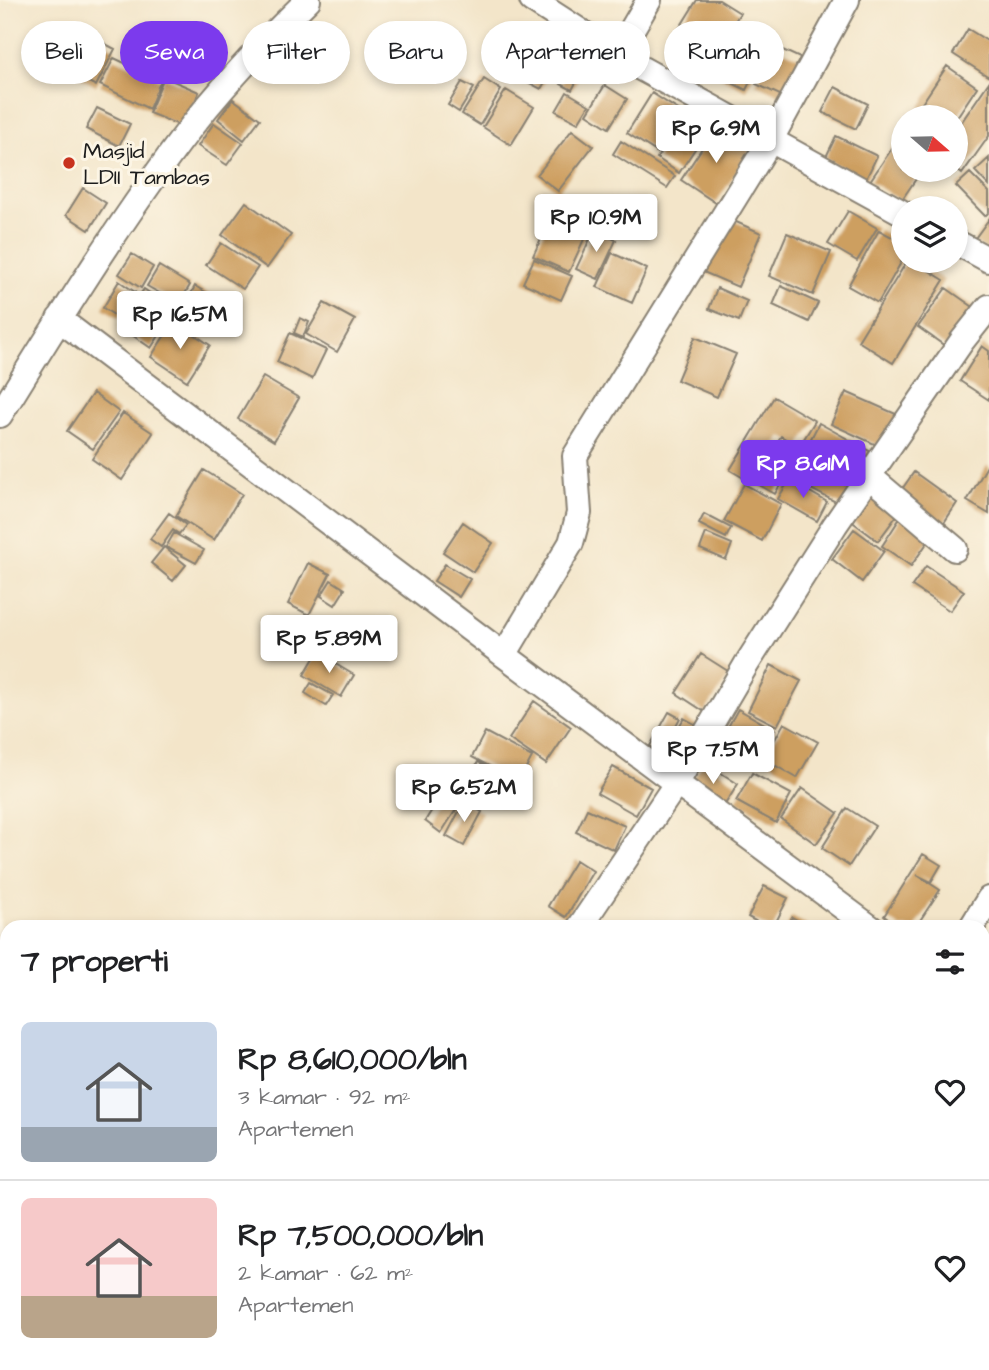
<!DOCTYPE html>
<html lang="id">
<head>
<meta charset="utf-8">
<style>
	body { margin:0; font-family:"Architects Daughter",sans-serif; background:#f2f2f2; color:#202124; height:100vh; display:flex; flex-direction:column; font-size:26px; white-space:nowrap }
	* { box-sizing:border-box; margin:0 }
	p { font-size:23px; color:#757577 }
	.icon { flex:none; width:38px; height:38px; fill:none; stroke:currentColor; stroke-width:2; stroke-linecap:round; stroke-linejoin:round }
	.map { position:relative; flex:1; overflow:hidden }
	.details { position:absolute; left:0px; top:920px; width:990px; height:450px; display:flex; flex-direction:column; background:#fff; border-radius:21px 21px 0 0; box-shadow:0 4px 10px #0003 }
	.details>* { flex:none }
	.banner { position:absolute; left:21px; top:21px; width:948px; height:63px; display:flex; gap:14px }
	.needle { width:46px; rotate:110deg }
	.controls { position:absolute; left:891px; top:105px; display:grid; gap:14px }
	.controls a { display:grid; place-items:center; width:77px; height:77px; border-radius:50%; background:#fff; box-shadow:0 4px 10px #0003; font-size:35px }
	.price { position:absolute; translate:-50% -60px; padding:0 16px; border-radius:7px; background:#fff; color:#222; font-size:23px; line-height:46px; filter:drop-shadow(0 2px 4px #0008) }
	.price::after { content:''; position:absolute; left:50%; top:42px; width:21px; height:16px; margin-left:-10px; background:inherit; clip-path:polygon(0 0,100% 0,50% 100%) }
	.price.selected { background:#7c3aed; color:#fff }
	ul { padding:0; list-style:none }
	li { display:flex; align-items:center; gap:21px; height:175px; padding:0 21px }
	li+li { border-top:2px solid #e0e0e0 }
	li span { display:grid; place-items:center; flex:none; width:196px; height:140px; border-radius:10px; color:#555 }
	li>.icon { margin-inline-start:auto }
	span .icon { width:84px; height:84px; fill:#fffc; stroke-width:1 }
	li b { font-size:30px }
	h2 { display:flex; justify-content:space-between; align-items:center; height:84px; padding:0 21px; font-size:30px }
	.pill { padding:0 24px; border-radius:32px; background:#fff; box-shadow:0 4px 10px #0003; font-size:24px; line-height:63px }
	.pill.selected { background:#7c3aed; color:#fff }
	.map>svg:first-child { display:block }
	.building { fill:#cd9f61 }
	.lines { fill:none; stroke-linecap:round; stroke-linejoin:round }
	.minor-casing { stroke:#888072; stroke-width:28 }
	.minor { stroke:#fff; stroke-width:24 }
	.poi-dot { fill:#c8321e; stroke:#fcf5e5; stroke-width:2.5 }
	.labels { text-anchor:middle; stroke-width:6; stroke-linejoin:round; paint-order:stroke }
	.poi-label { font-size:23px; fill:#1c1c1c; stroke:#fcf5e5; text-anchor:start }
</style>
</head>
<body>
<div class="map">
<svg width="989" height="1370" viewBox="0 0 989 1370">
	<rect width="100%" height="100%" fill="#fcf5e5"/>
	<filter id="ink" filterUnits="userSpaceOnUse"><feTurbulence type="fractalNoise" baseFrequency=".0143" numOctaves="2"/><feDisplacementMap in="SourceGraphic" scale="14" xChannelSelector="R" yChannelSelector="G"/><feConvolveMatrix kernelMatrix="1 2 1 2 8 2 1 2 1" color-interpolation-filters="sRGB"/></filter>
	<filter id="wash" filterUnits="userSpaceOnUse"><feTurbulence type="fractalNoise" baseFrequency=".00686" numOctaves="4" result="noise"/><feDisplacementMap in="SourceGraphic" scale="28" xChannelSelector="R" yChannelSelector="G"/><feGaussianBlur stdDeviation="1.57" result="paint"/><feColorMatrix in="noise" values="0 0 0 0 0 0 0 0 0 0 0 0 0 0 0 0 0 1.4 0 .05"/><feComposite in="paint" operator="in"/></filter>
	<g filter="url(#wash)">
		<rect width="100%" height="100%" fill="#f3e5c9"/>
		<g id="blocks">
			<path class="building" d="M697,0H719L740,13L716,52L679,29Z
				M968,29L989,42V77L953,54Z
				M524,30L540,38L521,75L505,67Z
				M94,38L115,49L96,86L75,75Z
				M542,41L562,52L541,89L522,79Z
				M678,46L709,59L703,74L672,61Z
				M774,46L800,58L782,96L756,84Z
				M580,49L591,55L572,90L561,84Z
				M719,52L756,70L746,90L710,72Z
				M114,58L161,80L149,109L100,85Z
				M947,66L977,87L957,117H913Z
				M164,77L199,92L184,127L149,113Z
				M484,79L501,90L480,125L462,114Z
				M462,82L474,88L459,112L448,105Z
				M989,82V136L962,174L956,169V130Z
				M605,85L627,99L609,128L587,114Z
				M835,87L868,104L856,129L822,112Z
				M506,90L534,107L511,145L483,127Z
				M567,92L589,105L578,123L556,111Z
				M652,93L683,113L658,153L627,133Z
				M233,99L260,119L244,140L218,119Z
				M97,108L130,124L119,146L86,129Z
				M684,117L706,132L679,173L657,158Z
				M214,123L243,143L227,165L198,146Z
				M716,127L751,150L716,203L681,180Z
				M572,130L593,146L558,191L537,175Z
				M903,132V170H922L901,201L870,181Z
				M836,136L877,156L866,179L825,159Z
				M621,141L675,176L667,188L613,154Z
				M989,158V186L975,171Z
				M970,173L989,192V212L985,216L956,186Z
				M83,188L106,203L89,230L66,215Z
				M246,202L291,235L267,268L222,235Z
				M554,210L590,226L569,272L533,256Z
				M848,211L877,228L857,261L828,244Z
				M725,217L761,233L738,287L701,271Z
				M989,219V252L973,241Z
				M594,230L616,240L598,279L576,269Z
				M879,230L903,243V259L878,303L848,286Z
				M787,233L831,252L813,295L769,276Z
				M221,243L258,267L243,289L206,265Z
				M612,253L647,269L632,303L597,287Z
				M132,254L153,267L141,288L119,274Z
				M534,259L572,276L561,300L523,283Z
				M907,261H913L944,280L893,363L858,341Z
				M159,266L190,285L179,304L147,286Z
				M119,281L135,292L119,318L103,308Z
				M195,286L231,307L218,329L183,309Z
				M781,286L818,303L809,322L773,305Z
				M717,288L747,301L739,321L709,309Z
				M946,288L976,309L948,348L918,327Z
				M144,289L175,311L151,348L119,326Z
				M324,303L355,320L337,352L306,334Z
				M300,318L309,322L303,337L294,333Z
				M174,321L210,345L187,381L151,357Z
				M290,333L326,350L312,379L277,362Z
				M695,337L736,354L717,397L677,380Z
				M982,346L989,351V400L960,381Z
				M263,377L299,398L274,441L238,419Z
				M846,392L898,415L883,448L831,424Z
				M93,393L119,412L93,449L67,431Z
				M774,397L815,421L799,447L781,436L752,483L730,470Z
				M123,413L153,433L122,480L92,459Z
				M819,423L871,452L857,479L805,450Z
				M779,443L798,453L775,494L756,483Z
				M802,455L859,484L847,508L790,478Z
				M987,466L989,467V514L967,501Z
				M204,470L242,494L214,540L176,516Z
				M914,472L957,503L943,524L900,492Z
				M789,480L827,502L817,521L778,499Z
				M744,484L781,504L762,541L724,521Z
				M875,486L903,507L878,541L850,520Z
				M904,512L934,533L911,566L882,546Z
				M169,513L186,525L179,534L173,530L161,547L150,539Z
				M704,514L731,528L726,538L699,524Z
				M463,522L493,543L473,572L443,552Z
				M854,529L884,551L862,582L832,559Z
				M174,533L204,550L196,563L166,547Z
				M706,533L732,544L726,560L700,549Z
				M164,547L186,565L173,581L151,563Z
				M308,563L330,574L309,615L288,604Z
				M445,564L470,579L459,597L434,581Z
				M926,566L964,591L950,611L912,586Z
				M331,580L345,589L335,605L321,596Z
				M317,653L354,675L341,697L304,675Z
				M701,654L731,673L705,712L676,693Z
				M771,665L801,681L777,726L748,711Z
				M311,683L333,695L326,706L305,693Z
				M534,701L571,727L546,764L509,739Z
				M738,709L775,730L757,764L719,743Z
				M669,712L680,718L661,753L650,746Z
				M684,718L702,728L683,759L666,749Z
				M784,723L818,742L797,778L764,759Z
				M485,732L532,757L519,782L472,757Z
				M478,762L515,784L502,807L465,785Z
				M704,762L738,784L722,809L688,787Z
				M613,767L651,788L636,815L597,793Z
				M752,773L791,794L776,823L736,801Z
				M802,788L838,813L816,844L781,819Z
				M442,794L459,805L441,833L425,821Z
				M464,802L482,812L464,846L446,836Z
				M847,808L875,826L849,866L822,848Z
				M587,809L625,826L614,850L576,832Z
				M923,854L941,865L931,882L917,875L940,890L915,928H901L884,916Z
				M576,860L593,871L566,917L548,906Z
				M764,886L788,898L773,928H768L748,917Z
				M792,917L811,928H786Z"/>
		</g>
	</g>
	<g filter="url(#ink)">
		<use href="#blocks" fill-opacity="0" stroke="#888072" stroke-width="2"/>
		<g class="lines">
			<g class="minor-casing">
				<path id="minor" d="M532,0L617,55L903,213
					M617,55L649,0
					M956,242L989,260
					M59,319L504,655L871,928
					M0,415C56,324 115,229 179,143C217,91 262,45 308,0
					M869,476L955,549
					M504,655L571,543L579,513L575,456L770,141L847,0
					M579,928L676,784L746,665L835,525L962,341L989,307
					M971,928L989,899
					M984,1009L989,1013
					M984,1070L989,1061
					M0,1075L7,1080
					M458,1363L468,1370"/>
			</g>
			<use href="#minor" class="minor"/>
		</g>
	</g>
	<circle class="poi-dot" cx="69" cy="163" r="7"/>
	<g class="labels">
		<g class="poi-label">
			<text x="83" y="158">Masjid<tspan x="83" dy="26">LDII Tambas</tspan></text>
		</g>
	</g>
</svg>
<div class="controls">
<a><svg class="needle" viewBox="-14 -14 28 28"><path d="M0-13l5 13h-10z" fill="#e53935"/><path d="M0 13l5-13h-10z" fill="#757577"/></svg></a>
<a><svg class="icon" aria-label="layers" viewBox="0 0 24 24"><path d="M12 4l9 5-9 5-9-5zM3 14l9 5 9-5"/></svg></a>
</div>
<b class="price" style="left:716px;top:165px">Rp 6.9M</b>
<b class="price" style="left:596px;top:254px">Rp 10.9M</b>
<b class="price" style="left:180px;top:351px">Rp 16.5M</b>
<b class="price selected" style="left:803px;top:500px">Rp 8.61M</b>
<b class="price" style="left:329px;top:675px">Rp 5.89M</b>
<b class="price" style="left:713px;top:786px">Rp 7.5M</b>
<b class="price" style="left:464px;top:824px">Rp 6.52M</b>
<div class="banner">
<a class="pill">Beli</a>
<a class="pill selected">Sewa</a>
<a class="pill">Filter</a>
<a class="pill">Baru</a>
<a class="pill">Apartemen</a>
<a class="pill">Rumah</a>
</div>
<section class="details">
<h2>7 properti<svg class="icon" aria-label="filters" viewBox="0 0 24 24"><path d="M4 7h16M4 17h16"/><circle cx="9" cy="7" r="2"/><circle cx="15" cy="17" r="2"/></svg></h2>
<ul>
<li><span style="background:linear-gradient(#c9d6e8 75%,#9aa5b1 0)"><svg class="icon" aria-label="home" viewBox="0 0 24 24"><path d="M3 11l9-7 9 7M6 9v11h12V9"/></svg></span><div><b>Rp 8,610,000/bln</b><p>3 kamar · 92 m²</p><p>Apartemen</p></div><svg class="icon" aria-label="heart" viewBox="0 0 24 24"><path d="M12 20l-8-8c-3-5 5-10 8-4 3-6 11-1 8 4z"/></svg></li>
<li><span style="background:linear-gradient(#f6c9c9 70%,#b9a48a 0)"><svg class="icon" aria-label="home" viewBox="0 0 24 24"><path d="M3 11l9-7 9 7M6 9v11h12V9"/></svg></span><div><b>Rp 7,500,000/bln</b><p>2 kamar · 62 m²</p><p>Apartemen</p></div><svg class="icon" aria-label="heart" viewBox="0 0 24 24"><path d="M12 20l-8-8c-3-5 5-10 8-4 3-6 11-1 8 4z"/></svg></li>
</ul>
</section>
</div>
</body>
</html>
